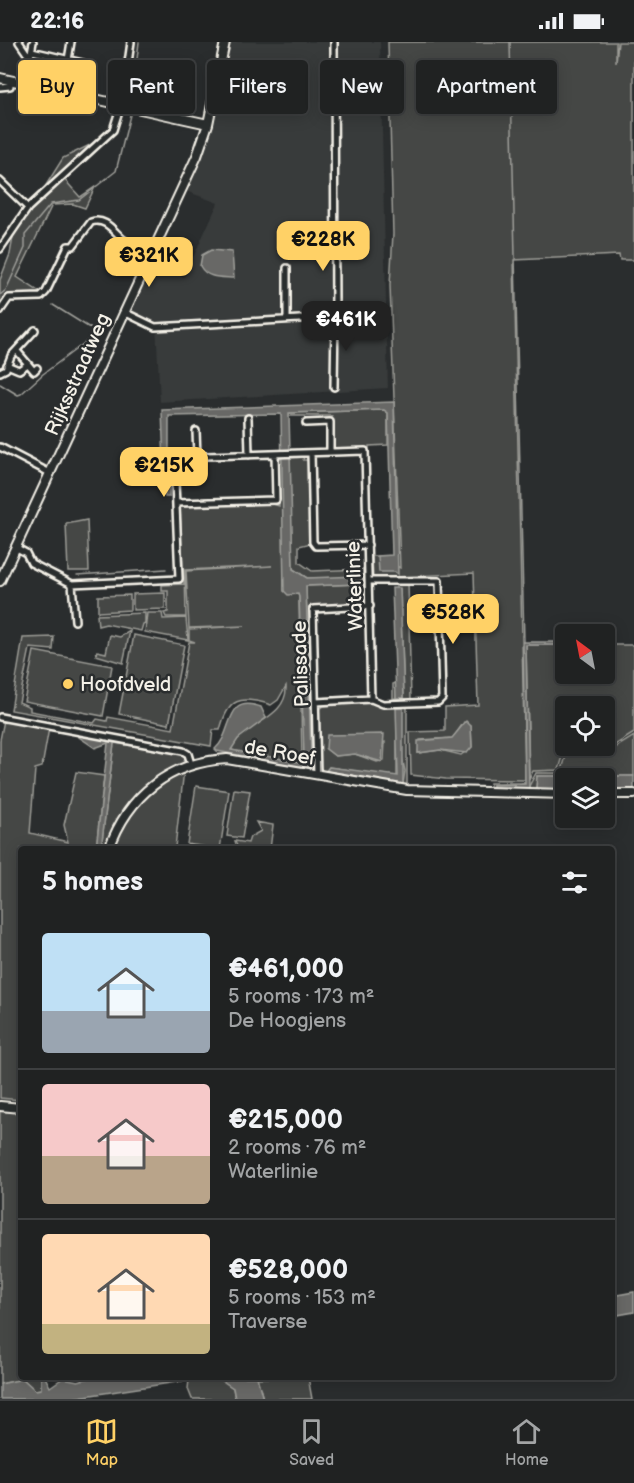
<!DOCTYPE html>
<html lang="en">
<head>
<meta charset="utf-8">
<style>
	body { margin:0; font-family:"Balsamiq Sans",sans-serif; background:#282a2a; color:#f1f3f6; height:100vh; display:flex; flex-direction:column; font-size:22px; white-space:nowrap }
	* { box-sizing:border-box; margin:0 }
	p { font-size:20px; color:#a2a4a5 }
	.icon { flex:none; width:33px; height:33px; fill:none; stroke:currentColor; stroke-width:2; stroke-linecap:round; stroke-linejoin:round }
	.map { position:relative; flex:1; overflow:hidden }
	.details { position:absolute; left:18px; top:804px; width:597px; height:534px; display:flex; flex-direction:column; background:#202222; border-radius:6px; box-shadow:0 3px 15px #0003,0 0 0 2px #3d3f40 }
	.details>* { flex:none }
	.hud { position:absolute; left:18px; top:18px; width:598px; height:54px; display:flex; gap:12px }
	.needle { width:39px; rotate:328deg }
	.controls { position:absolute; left:555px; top:582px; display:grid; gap:12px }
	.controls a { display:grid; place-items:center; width:60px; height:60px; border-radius:6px; background:#202222; box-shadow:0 3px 15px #0003,0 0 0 2px #3d3f40; font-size:30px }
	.price { position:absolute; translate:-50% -51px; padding:0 14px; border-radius:12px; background:#ffd166; color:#111; font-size:20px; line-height:39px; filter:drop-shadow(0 2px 3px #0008) }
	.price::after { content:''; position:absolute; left:50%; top:36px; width:18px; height:14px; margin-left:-9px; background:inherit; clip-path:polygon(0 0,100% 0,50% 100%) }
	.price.selected { background:#222; color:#fff }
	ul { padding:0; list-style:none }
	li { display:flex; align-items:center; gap:18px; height:150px; padding:0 24px }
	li+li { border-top:2px solid #3d3f40 }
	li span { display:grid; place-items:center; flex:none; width:168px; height:120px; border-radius:6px; color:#555 }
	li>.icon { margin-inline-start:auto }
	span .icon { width:72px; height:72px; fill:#fffc; stroke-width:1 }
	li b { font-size:26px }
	h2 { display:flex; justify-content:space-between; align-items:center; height:72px; padding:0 24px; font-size:26px }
	.tag { padding:0 21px; border-radius:6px; background:#202222; box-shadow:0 3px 15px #0003,0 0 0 2px #3d3f40; font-size:21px; line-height:54px }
	.tag.selected { background:#ffd166; color:#111 }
	.status { display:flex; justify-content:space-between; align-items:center; height:42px; padding:0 30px; background:#202222; direction:ltr }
	.status svg { height:16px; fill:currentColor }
	.tabs { display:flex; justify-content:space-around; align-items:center; height:84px; border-top:2px solid #3d3f40; background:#202222; font-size:16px; color:#a2a4a5 }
	.tabs a { display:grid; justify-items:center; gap:3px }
	.tabs .selected { color:#ffd166 }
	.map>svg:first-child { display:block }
	.built { fill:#373a3a }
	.green { fill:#444645; stroke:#9c9c96; stroke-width:1.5; fill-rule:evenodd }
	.water { fill:#676866; stroke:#9f9f9a; stroke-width:1.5 }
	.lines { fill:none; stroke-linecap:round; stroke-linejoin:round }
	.stream { stroke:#9f9f9a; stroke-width:1.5 }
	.street-casing { stroke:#f4f1e8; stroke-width:10 }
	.secondary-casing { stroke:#f4f1e8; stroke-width:12 }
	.street { stroke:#2a2d2e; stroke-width:5 }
	.secondary { stroke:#2a2d2e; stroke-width:8 }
	.poi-dot { fill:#ffd166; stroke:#2a2d2e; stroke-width:2 }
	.labels { text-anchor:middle; stroke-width:5; stroke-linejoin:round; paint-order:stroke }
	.street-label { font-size:20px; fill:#f4f1e8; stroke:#2a2d2e }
	.poi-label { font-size:20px; fill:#f4f1e8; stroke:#2a2d2e; text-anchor:start }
</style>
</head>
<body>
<div class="status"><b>22:16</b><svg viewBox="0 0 49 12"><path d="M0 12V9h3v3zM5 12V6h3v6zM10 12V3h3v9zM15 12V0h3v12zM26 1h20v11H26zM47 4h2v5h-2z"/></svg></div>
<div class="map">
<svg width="634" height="1357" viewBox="0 0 634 1357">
	<rect width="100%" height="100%" fill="#2a2d2e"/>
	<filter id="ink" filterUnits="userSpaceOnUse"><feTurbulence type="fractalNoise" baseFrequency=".0167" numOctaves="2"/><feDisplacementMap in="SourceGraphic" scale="12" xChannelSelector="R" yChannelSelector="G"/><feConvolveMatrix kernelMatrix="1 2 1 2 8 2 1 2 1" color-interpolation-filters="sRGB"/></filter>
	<g filter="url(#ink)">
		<path class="built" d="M231,0H380L388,346L160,360L156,282L128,269L152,222L184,235L218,161L183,148L206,96Z"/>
		<path class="green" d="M388,0H616V21L618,0H634V218H620L619,213L514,218L525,738L446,737L411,733L410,690L445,689V665L478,663L474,531L373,536L372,514H379L400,526L390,243L393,192ZM464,680L471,684L472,705L461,713L440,708L418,711L420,698L453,696Z
			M96,100L43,148L63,116Z
			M64,137L80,155L95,145L85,166L73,162L52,163L17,235L41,251L10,253L0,263V238L10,212L14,190L32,165Z
			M384,368L388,371V403L369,404V406H334L332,374H289V371Z
			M304,415L303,418H309V439L307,441H309L311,501L299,504V520L312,529L363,527V558L360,561L311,564L315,721L307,726L311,714L306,544L359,542L361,536H307L293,527L289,416Z
			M278,417H283L284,549L298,552L299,555L302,718L299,720L231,708C241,681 288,678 286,644L278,658L271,663C240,653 228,656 220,688H213L211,704L11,668L23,596L54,595L53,608L30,606L19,660L30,665V669L94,681L97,677L107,679L108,675L173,687L189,600H195L189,598V587L245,584L189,586L186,529L272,524L185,528L186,575H166L164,571L168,570V549H162V543L184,542L180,465L269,461L279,464Z
			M87,478L89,529H68L66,482Z
			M408,541L411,658L393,656V642L396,641V655H404L400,547L396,546V542Z
			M165,551V567L133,568V552Z
			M130,553V568L98,570V554Z
			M145,571V581L143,582L141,589L106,582L98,584L97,573Z
			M147,571H162L163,577L186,576L188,598L145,590Z
			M130,589L123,621L96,613L97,609L106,611L110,593L120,595Z
			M134,593L184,603L169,682L119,672Z
			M526,603H565L566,632H604L605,603H634V691L607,708L569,709L563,714L559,728L533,729L529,738ZM566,664H604V704H566Z
			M34,609L112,624L103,674L24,659Z
			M371,660L380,665L407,664V743L403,742L405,729L397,691V735L329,725L324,731L320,725L319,667L323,664ZM385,700L384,718L377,720L355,712L335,714L326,707Z
			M4,678L49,686L42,725L35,727L30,791L68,800L64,783L76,730L104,734L96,807H21V1058L0,1056V698Z
			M634,694V734H537L536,747H565V749H490V741H525L524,743H493V747L528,746L536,731H557L562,728L566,714L570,711H607Z
			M114,701L184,712L186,715C183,728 159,734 149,742C128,758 113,781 106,807H101Z
			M184,728L175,805L191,807H112C131,765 144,750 184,728Z
			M196,744L229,749L220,807L187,802Z
			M234,747L250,749L242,796L227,794Z
			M256,780L273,783L270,807H238L235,799L248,801L250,795L261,789Z
			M0,1066L21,1068V1335H41L42,1347L35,1348L23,1337L0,1342Z
			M217,1335L233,1346L235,1357H192L188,1347L189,1338Z
			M308,1335L312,1357H263L257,1336Z"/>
		<path class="water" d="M211,208L232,210L234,236C221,235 207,237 200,224L202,213Z
			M394,360L398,533L395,530H379L378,514L392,513L388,371L384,368L289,371L293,527L307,536L359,534L361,536L359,542L306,544L311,714L307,726L217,709L215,707C234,691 224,651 261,665L266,676L238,697L231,708L299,720L304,715L299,555L298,552L288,553L284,549L281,372L169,374V455H165L162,368Z
			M392,546H400L404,656H396Z
			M523,600H565V603H526L529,746L493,747V743L525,742Z
			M396,666H403V742L326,729L329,725L398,734Z
			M466,679L471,684L472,705L467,711L440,708L418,711V699L452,696Z
			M79,692L114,701L101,807H96L108,701L95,706L79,695Z
			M384,692L382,720L355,712L335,714L326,707L327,693Z
			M537,734H634V747H605L604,736H566L565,747H536Z
			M634,1250V1270L612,1274V1254Z
			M41,1335H45L50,1345L63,1336L78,1339L94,1335H210L65,1357H0V1342L23,1337L35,1348L41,1347Z
			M217,1335H257L263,1357H235L233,1346Z"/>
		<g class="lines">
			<path class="stream" d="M510,0L524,600
				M132,61L139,0
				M0,253L6,248L25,206V193L51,162L79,158L116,129L131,69
				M0,342L18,353L21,352L43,332L95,293L93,288L53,263
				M77,533L166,527"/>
			<g class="street-casing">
				<path id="street" d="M19,0L30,16L33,0
					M32,9L83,21
					M68,18L71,0
					M217,37L231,40L275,38
					M24,42L30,16
					M0,45L10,44V39
					M0,139L28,166
					M0,207L28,166L113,88L123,56L131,0
					M0,269L9,256L41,255L46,250L68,204H73L91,180C106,175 114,190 124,198C132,204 143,207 151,212
					M124,270L155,285L335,275L334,0
					M287,277V226
					M17,309L34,329L37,326
					M7,323L19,328L28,322
					M0,330L6,327L11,314L35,288
					M334,345L335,275
					M248,376L249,413
					M306,381L330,380V410
					M196,389L197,414
					M0,405L48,430
					M311,411L313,500L316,504L368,503
					M176,461L276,458L275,412
					M15,505L26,511L31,521L72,542L75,579
					M369,539H439L442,656L438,660L383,662L371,657
					M72,542L179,537L174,415L365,409L371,657L316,660
					M0,675L183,709L188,712L191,722
					M317,733L313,567L370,564"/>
			</g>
			<g class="secondary-casing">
				<path id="secondary" d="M0,36L208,82
					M0,539L197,114L208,82L225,0
					M604,752H634
					M109,807C128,753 170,720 227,717L407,748L566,752
					M0,1064L21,1066"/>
			</g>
			<use href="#street" class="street"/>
			<use href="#secondary" class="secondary"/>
		</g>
	</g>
	<circle class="poi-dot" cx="68" cy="642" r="6"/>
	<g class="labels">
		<g class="street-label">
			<text transform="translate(77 332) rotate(-66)" y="7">Rijksstraatweg</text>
			<text transform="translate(354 544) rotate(-92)" y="7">Waterlinie</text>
			<text transform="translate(300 622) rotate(-92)" y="7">Palissade</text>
			<text transform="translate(280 710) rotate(10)" y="7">de Roef</text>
		</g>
		<g class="poi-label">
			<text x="80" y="649">Hoofdveld</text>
		</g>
	</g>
</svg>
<div class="controls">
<a><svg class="needle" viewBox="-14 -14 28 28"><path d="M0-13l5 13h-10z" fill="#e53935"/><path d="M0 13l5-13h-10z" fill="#a2a4a5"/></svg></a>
<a><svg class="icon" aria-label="locate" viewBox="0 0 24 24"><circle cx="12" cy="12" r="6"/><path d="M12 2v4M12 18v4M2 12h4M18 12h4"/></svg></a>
<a><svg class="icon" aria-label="layers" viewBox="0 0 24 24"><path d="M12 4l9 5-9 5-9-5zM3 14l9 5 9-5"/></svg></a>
</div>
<b class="price" style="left:323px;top:230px">€228K</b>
<b class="price" style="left:149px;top:246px">€321K</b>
<b class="price selected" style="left:346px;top:310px">€461K</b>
<b class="price" style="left:164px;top:456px">€215K</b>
<b class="price" style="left:453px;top:603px">€528K</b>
<div class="hud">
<a class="tag selected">Buy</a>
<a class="tag">Rent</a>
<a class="tag">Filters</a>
<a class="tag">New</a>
<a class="tag">Apartment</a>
</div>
<section class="details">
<h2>5 homes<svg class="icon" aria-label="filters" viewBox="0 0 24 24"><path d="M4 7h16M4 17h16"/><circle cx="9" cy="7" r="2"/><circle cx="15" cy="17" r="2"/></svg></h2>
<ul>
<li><span style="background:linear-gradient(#bfe0f5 65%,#9aa5b1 0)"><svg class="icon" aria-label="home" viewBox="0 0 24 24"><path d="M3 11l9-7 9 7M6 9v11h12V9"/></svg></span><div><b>€461,000</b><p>5 rooms · 173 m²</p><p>De Hoogjens</p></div></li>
<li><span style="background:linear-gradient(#f6c9c9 60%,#b9a48a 0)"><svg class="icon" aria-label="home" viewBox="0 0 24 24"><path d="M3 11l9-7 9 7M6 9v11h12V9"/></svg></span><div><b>€215,000</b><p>2 rooms · 76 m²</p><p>Waterlinie</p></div></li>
<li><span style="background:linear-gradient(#ffd9b3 75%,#c2b280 0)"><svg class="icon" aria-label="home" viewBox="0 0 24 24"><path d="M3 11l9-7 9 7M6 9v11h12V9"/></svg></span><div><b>€528,000</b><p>5 rooms · 153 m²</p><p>Traverse</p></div></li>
</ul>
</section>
</div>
<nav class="tabs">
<a class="selected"><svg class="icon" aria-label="map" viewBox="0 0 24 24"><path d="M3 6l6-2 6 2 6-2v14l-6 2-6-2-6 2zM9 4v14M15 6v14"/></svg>Map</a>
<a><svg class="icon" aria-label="saved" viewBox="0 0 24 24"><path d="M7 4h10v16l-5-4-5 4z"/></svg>Saved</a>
<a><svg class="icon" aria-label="home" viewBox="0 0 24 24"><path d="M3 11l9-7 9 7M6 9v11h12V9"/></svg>Home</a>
</nav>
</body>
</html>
